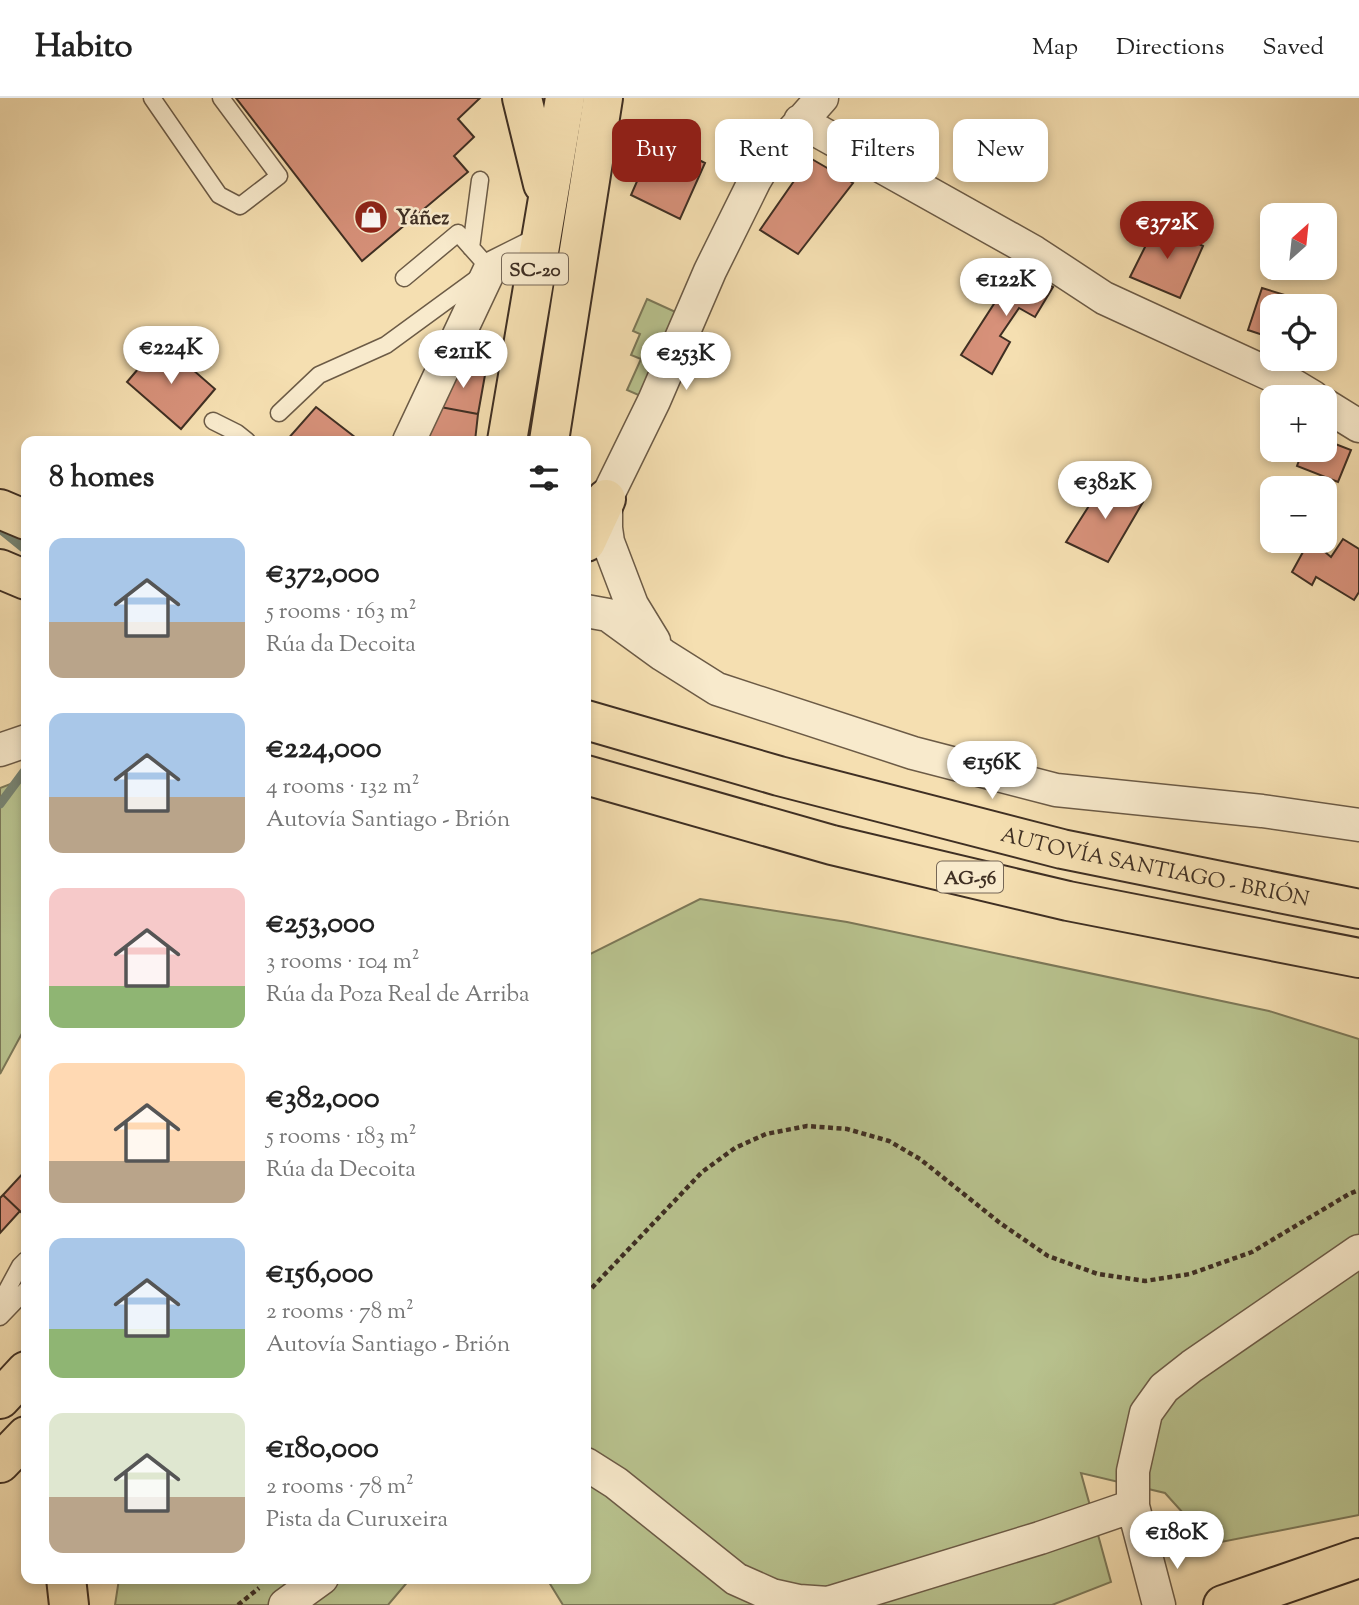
<!DOCTYPE html>
<html lang="en">
<head>
<meta charset="utf-8">
<style>
	body { margin:0; font-family:"Sorts Mill Goudy",serif; background:#f2f2f2; color:#222; height:100vh; display:flex; flex-direction:column; font-size:26px; white-space:nowrap }
	* { box-sizing:border-box; margin:0 }
	p { font-size:23px; color:#767676 }
	.icon { flex:none; width:38px; height:38px; fill:none; stroke:currentColor; stroke-width:2; stroke-linecap:round; stroke-linejoin:round }
	.map { position:relative; flex:1; overflow:hidden }
	.details { position:absolute; left:21px; top:338px; width:570px; height:1148px; display:flex; flex-direction:column; background:#fff; border-radius:14px; box-shadow:0 4px 10px #0003 }
	.details>* { flex:none }
	.hud { position:absolute; left:612px; top:21px; width:640px; height:63px; display:flex; gap:14px }
	.needle { width:46px; rotate:27deg }
	.tools { position:absolute; left:1260px; top:105px; display:grid; gap:14px }
	.tools a { display:grid; place-items:center; width:77px; height:77px; border-radius:14px; background:#fff; box-shadow:0 4px 10px #0003; font-size:35px }
	.price { position:absolute; translate:-50% -60px; padding:0 16px; border-radius:24px; background:#fff; color:#222; font-size:23px; line-height:46px; filter:drop-shadow(0 2px 4px #0008) }
	.price::after { content:''; position:absolute; left:50%; top:42px; width:21px; height:16px; margin-left:-10px; background:inherit; clip-path:polygon(0 0,100% 0,50% 100%) }
	.price.selected { background:#8f2418; color:#fff }
	ul { padding:0; list-style:none }
	li { display:flex; align-items:center; gap:21px; height:175px; padding:0 28px }
	li span { display:grid; place-items:center; flex:none; width:196px; height:140px; border-radius:14px; color:#555 }
	li>.icon { margin-inline-start:auto }
	span .icon { width:84px; height:84px; fill:#fffc; stroke-width:1 }
	li b { font-size:30px }
	h2 { display:flex; justify-content:space-between; align-items:center; height:84px; padding:0 28px; font-size:30px }
	.pill { padding:0 24px; border-radius:14px; background:#fff; box-shadow:0 4px 10px #0003; font-size:24px; line-height:63px }
	.pill.selected { background:#8f2418; color:#fff }
	header { display:flex; align-items:center; gap:42px; box-sizing:border-box; height:98px; padding:0 35px; background:#fff; border-bottom:2px solid #e0e0e0 }
	header strong { font-size:33px }
	nav { display:flex; gap:38px; margin-inline-start:auto; font-size:24px }
	.map>svg:first-child { display:block }
	.green { fill:#b8c28e; stroke:#7c7858; stroke-width:2 }
	.lines { fill:none; stroke-linecap:round; stroke-linejoin:round }
	.stream { stroke:#778473; stroke-width:9 }
	.building { fill:#d7917a; stroke:#3f2f23; stroke-width:2 }
	.lane-casing { stroke:#6c5b46; stroke-width:19 }
	.street-casing { stroke:#6c5b46; stroke-width:35 }
	.highway-casing { stroke:#3f2f23; stroke-width:42 }
	.path { stroke:#3f2f23; stroke-width:4.5; stroke-dasharray:5 3.5; stroke-linecap:butt }
	.lane { stroke:#f8eacc; stroke-width:16 }
	.street { stroke:#f8eacc; stroke-width:32 }
	.highway { stroke:#f5dfb1; stroke-width:38 }
	.labels { text-anchor:middle; stroke-width:5; stroke-linejoin:round; paint-order:stroke }
	.shield { fill:#f8eacc; stroke:#766756; stroke-width:2 }
	.shield-label { font-size:19px; font-weight:bold; fill:#3f2f23 }
	.poi-label { font-size:21px; font-weight:bold; fill:#3f2f23; stroke:#f8eacc; text-anchor:start }
	.street-label { font-size:21px; fill:#3f2f23; stroke:#f8eacc }
</style>
</head>
<body>
<header>
<strong>Habito</strong>
<nav><a>Map</a><a>Directions</a><a>Saved</a></nav>
</header>
<div class="map">
<svg width="1359" height="1507" viewBox="0 0 1359 1507">
	<rect width="100%" height="100%" fill="#f5dfb1"/>
	<filter id="stains"><feTurbulence type="fractalNoise" baseFrequency=".00286" numOctaves="4"/><feColorMatrix values="0 0 0 0 .2 0 0 0 0 .09 0 0 0 0 .02 0 0 0 .5 -.17"/></filter>
	<radialGradient id="worn" r=".72"><stop offset=".6" stop-color="#630" stop-opacity="0"/><stop offset="1" stop-color="#630" stop-opacity=".3"/></radialGradient>
	<path class="green" d="M647,201L680,216L643,299L627,292L641,261L631,257L640,236L633,233Z
		M26,680V928L0,976V690Z
		M700,801L847,824L1269,913L1359,941V1417L1211,1446L1165,1395L1081,1375L1111,1484L1052,1507H563L547,1481L586,1480V858Z
		M119,1481H410L388,1507H115Z"/>
	<g class="lines">
		<path class="stream" d="M0,431L26,452
			M0,706L26,671"/>
	</g>
	<path class="building" d="M236,0H480L458,21L474,39L454,58L468,74L362,163Z
		M656,40L705,65L680,121L631,97Z
		M810,60L853,85L798,156L760,132Z
		M1157,125L1203,148L1180,200L1130,179Z
		M1019,167L1053,189L1035,219L1019,210L1000,238L1010,244L992,276L961,257Z
		M1262,190L1301,202L1299,208H1272V240L1248,232Z
		M161,244L215,291L181,331L127,284Z
		M456,265L485,277L478,316L435,308Z
		M435,308L478,316L475,343H424Z
		M316,309L360,343H286Z
		M1325,342L1351,352L1338,384L1297,368L1303,352H1325Z
		M1106,381L1143,404L1108,464L1066,444Z
		M1343,441L1359,451V494L1354,502L1316,479L1312,487L1292,474L1309,443H1312L1331,459Z
		M26,1072V1119L3,1097Z
		M3,1097L20,1113L0,1135V1100Z"/>
	<g class="lines">
		<g class="lane-casing">
			<path id="lane" d="M152,0L219,97L240,108L279,78L221,0
				M471,150L480,82
				M279,315L319,277L386,247L490,171L458,135L404,180
				M213,323L237,335L247,343
				M0,1205L20,1168L26,1162
				M0,1219L26,1192"/>
		</g>
		<g class="street-casing">
			<path id="street" d="M800,23L1034,154L1104,200L1293,287L1313,299
				M1325,307L1359,328
				M409,343L490,171L540,146
				M586,513L608,517L663,557L717,591L913,655L1056,692L1262,713L1359,727
				M654,543L632,507L608,444L606,430V401L654,303L710,173L755,82L767,62L822,0
				M0,652L26,643
				M586,1366L616,1385L736,1481L772,1497L799,1503L828,1505L1040,1440L1133,1408
				M285,1507L322,1480
				M1159,1507L1133,1408V1373L1146,1315L1164,1290L1192,1268L1359,1153"/>
		</g>
		<g class="highway-casing">
			<g id="highway">
				<path d="M522,0L543,86"/>
				<path d="M507,343L565,0"/>
				<path d="M549,343L603,0"/>
				<path d="M0,411L26,422"/>
				<path d="M586,444L606,401"/>
				<path d="M0,471L26,482"/>
				<path id="s1" d="M586,622L779,678L1062,751L1359,811"/>
				<path d="M586,677L832,747L1068,803L1359,860"/>
				<path d="M0,1301L26,1273"/>
				<path d="M0,1365L26,1338"/>
				<path d="M66,1480L69,1507"/>
				<path d="M1223,1507L1359,1460"/>
			</g>
		</g>
		<path class="path" d="M586,1196L702,1074L735,1050L766,1036L807,1028L847,1031L889,1043L920,1061L1000,1125L1048,1158L1098,1176L1145,1183L1190,1176L1252,1154L1349,1096L1359,1092
			M238,1507L259,1490"/>
		<use href="#lane" class="lane"/>
		<use href="#street" class="street"/>
		<use href="#highway" class="highway"/>
	</g>
	<defs>
		<g id="shop-disc" transform="scale(1.75)"><circle r="9.5" fill="#8f2418" stroke="#f8eacc"/><path d="M-5-2.5h2.3a2.7 3.5 0 0 1 5.4 0H5L5.5 6h-11ZM-1.5-2.5h3a1.5 2.3 0 0 0-3 0Z" fill="#fff"/></g>
	</defs>
	<g fill-rule="evenodd">
		<use href="#shop-disc" x="371" y="119"/>
	</g>
	<g class="labels">
		<g class="shield">
			<rect x="502" y="155.5" width="66" height="31" rx="5"/>
			<rect x="937" y="763.5" width="66" height="31" rx="5"/>
		</g>
		<g class="shield-label">
			<text x="535" y="178">SC-20</text>
			<text x="970" y="786">AG-56</text>
		</g>
		<g class="poi-label">
			<text x="396" y="126">Yáñez</text>
		</g>
		<g class="street-label">
			<text dy="7" stroke="none"><textPath href="#s1" startOffset="588">AUTOVÍA SANTIAGO - BRIÓN</textPath></text>
		</g>
	</g>
	<rect width="100%" height="100%" filter="url(#stains)"/>
	<rect width="100%" height="100%" fill="url(#worn)"/>
</svg>
<div class="tools">
<a><svg class="needle" viewBox="-14 -14 28 28"><path d="M0-13l5 13h-10z" fill="#e53935"/><path d="M0 13l5-13h-10z" fill="#767676"/></svg></a>
<a><svg class="icon" aria-label="locate" viewBox="0 0 24 24"><circle cx="12" cy="12" r="6"/><path d="M12 2v4M12 18v4M2 12h4M18 12h4"/></svg></a>
<a>+</a>
<a>−</a>
</div>
<b class="price selected" style="left:1167px;top:163px">€372K</b>
<b class="price" style="left:1006px;top:220px">€122K</b>
<b class="price" style="left:171px;top:288px">€224K</b>
<b class="price" style="left:463px;top:292px">€211K</b>
<b class="price" style="left:686px;top:294px">€253K</b>
<b class="price" style="left:1105px;top:423px">€382K</b>
<b class="price" style="left:992px;top:703px">€156K</b>
<b class="price" style="left:1177px;top:1473px">€180K</b>
<div class="hud">
<a class="pill selected">Buy</a>
<a class="pill">Rent</a>
<a class="pill">Filters</a>
<a class="pill">New</a>
</div>
<section class="details">
<h2>8 homes<svg class="icon" aria-label="filters" viewBox="0 0 24 24"><path d="M4 7h16M4 17h16"/><circle cx="9" cy="7" r="2"/><circle cx="15" cy="17" r="2"/></svg></h2>
<ul>
<li><span style="background:linear-gradient(#a9c7e8 60%,#b9a48a 0)"><svg class="icon" aria-label="home" viewBox="0 0 24 24"><path d="M3 11l9-7 9 7M6 9v11h12V9"/></svg></span><div><b>€372,000</b><p>5 rooms · 163 m²</p><p>Rúa da Decoita</p></div></li>
<li><span style="background:linear-gradient(#a9c7e8 60%,#b9a48a 0)"><svg class="icon" aria-label="home" viewBox="0 0 24 24"><path d="M3 11l9-7 9 7M6 9v11h12V9"/></svg></span><div><b>€224,000</b><p>4 rooms · 132 m²</p><p>Autovía Santiago - Brión</p></div></li>
<li><span style="background:linear-gradient(#f6c9c9 70%,#8fb573 0)"><svg class="icon" aria-label="home" viewBox="0 0 24 24"><path d="M3 11l9-7 9 7M6 9v11h12V9"/></svg></span><div><b>€253,000</b><p>3 rooms · 104 m²</p><p>Rúa da Poza Real de Arriba</p></div></li>
<li><span style="background:linear-gradient(#ffd9b3 70%,#b9a48a 0)"><svg class="icon" aria-label="home" viewBox="0 0 24 24"><path d="M3 11l9-7 9 7M6 9v11h12V9"/></svg></span><div><b>€382,000</b><p>5 rooms · 183 m²</p><p>Rúa da Decoita</p></div></li>
<li><span style="background:linear-gradient(#a9c7e8 65%,#8fb573 0)"><svg class="icon" aria-label="home" viewBox="0 0 24 24"><path d="M3 11l9-7 9 7M6 9v11h12V9"/></svg></span><div><b>€156,000</b><p>2 rooms · 78 m²</p><p>Autovía Santiago - Brión</p></div></li>
<li><span style="background:linear-gradient(#dfe7d0 60%,#b9a48a 0)"><svg class="icon" aria-label="home" viewBox="0 0 24 24"><path d="M3 11l9-7 9 7M6 9v11h12V9"/></svg></span><div><b>€180,000</b><p>2 rooms · 78 m²</p><p>Pista da Curuxeira</p></div></li>
</ul>
</section>
</div>
</body>
</html>
